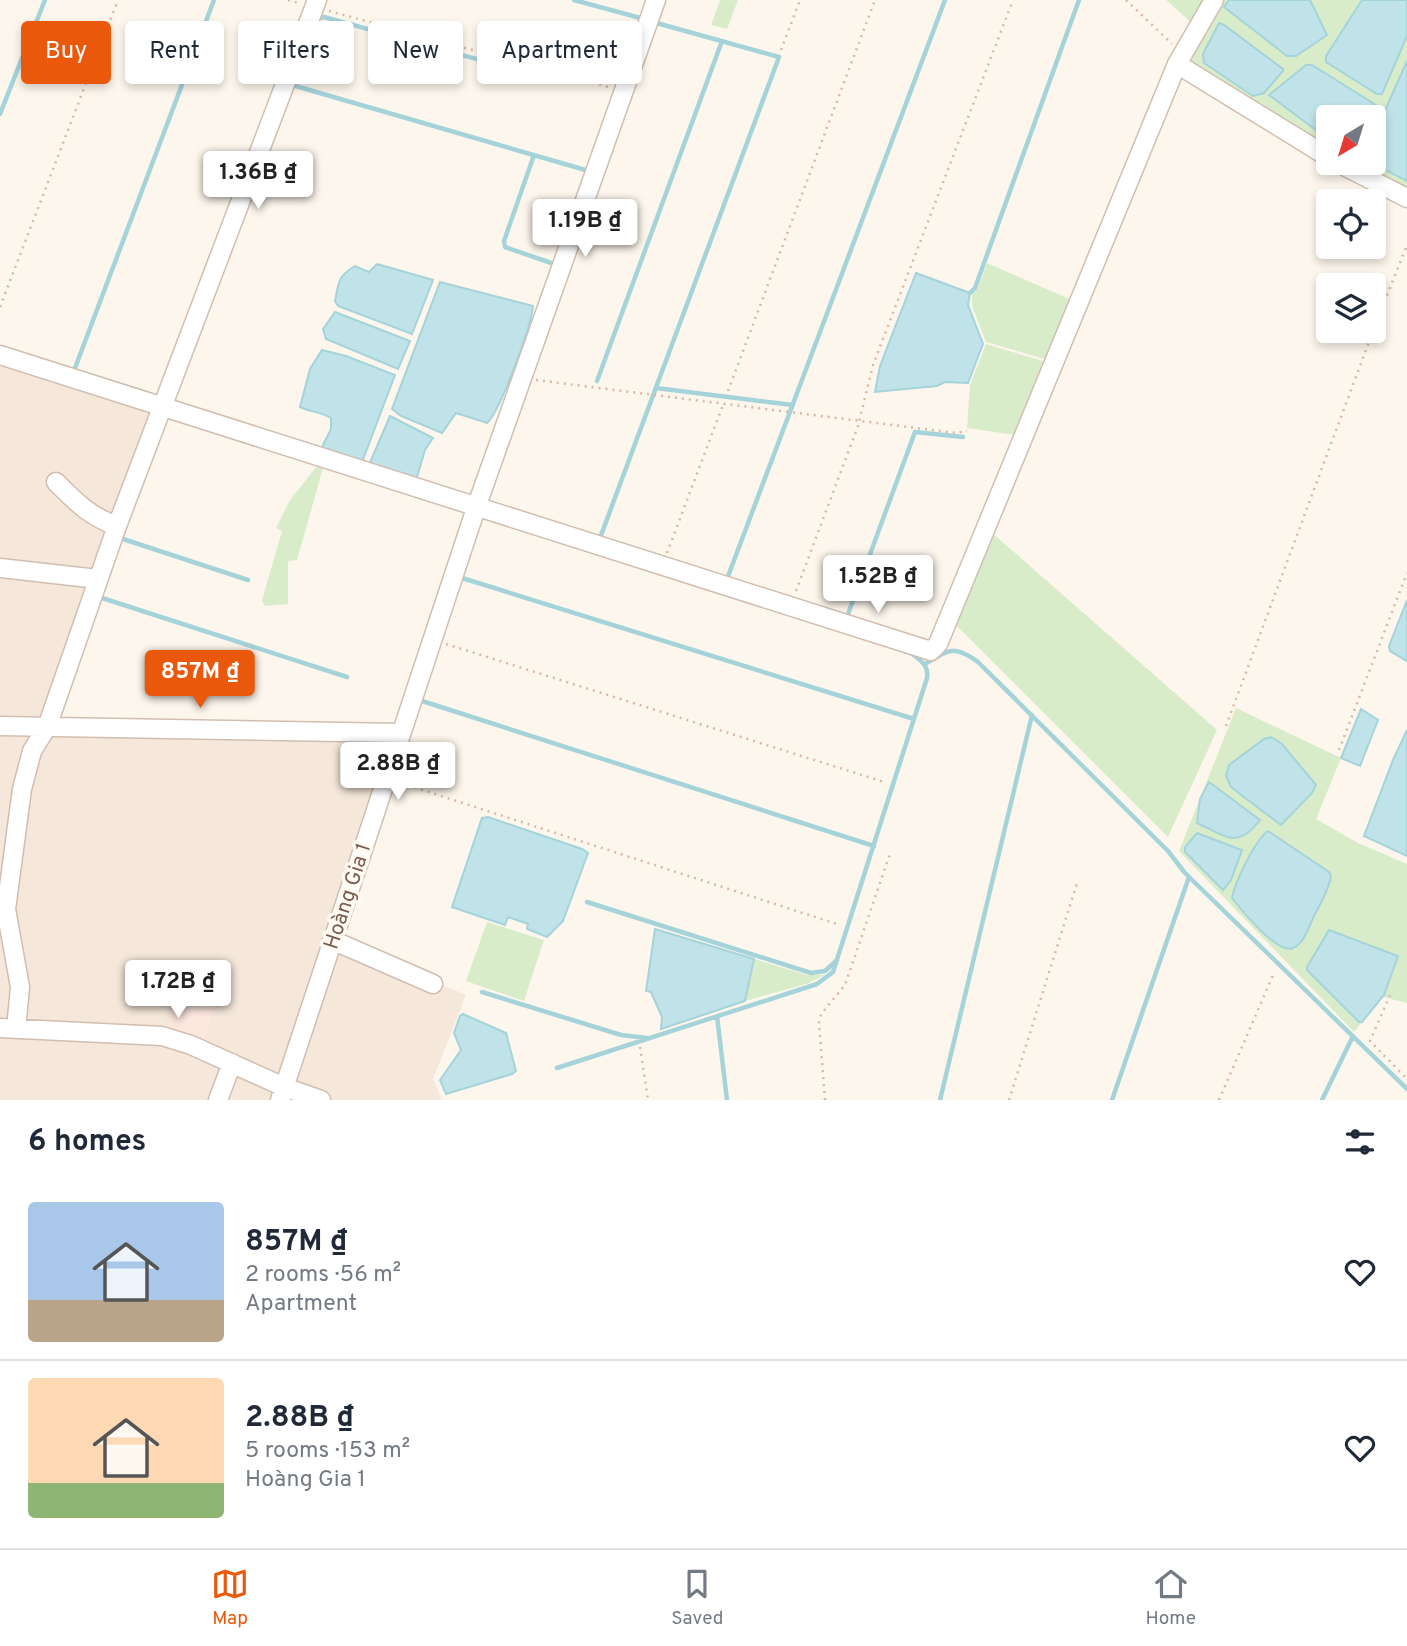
<!DOCTYPE html>
<html lang="en">
<head>
<meta charset="utf-8">
<style>
	body { margin:0; font-family:Overpass,sans-serif; background:#f2f2f3; color:#1f2937; height:100vh; display:flex; flex-direction:column; font-size:26px; white-space:nowrap }
	* { box-sizing:border-box; margin:0 }
	p { font-size:23px; color:#747a83 }
	.icon { flex:none; width:38px; height:38px; fill:none; stroke:currentColor; stroke-width:2; stroke-linecap:round; stroke-linejoin:round }
	.map { position:relative; height:1100px; overflow:hidden }
	.sheet { display:flex; flex-direction:column; background:#fff; flex:1 }
	.sheet>* { flex:none }
	.hud { position:absolute; left:21px; top:21px; width:700px; height:63px; display:flex; gap:14px }
	.needle { width:46px; rotate:218deg }
	.tools { position:absolute; left:1316px; top:105px; display:grid; gap:14px }
	.tools a { display:grid; place-items:center; width:70px; height:70px; border-radius:7px; background:#fff; box-shadow:0 4px 10px #0003; font-size:35px }
	.price { position:absolute; translate:-50% -60px; padding:0 16px; border-radius:7px; background:#fff; color:#222; font-size:23px; line-height:46px; filter:drop-shadow(0 2px 4px #0008) }
	.price::after { content:''; position:absolute; left:50%; top:42px; width:21px; height:16px; margin-left:-10px; background:inherit; clip-path:polygon(0 0,100% 0,50% 100%) }
	.price.current { background:#ea580c; color:#fff }
	ul { padding:0; list-style:none }
	li { display:flex; align-items:center; gap:21px; height:175px; padding:0 28px }
	li+li { border-top:2px solid #e0e1e3 }
	li span { display:grid; place-items:center; flex:none; width:196px; height:140px; border-radius:7px; color:#555 }
	li>.icon { margin-inline-start:auto }
	span .icon { width:84px; height:84px; fill:#fffc; stroke-width:1 }
	li b { font-size:30px }
	h2 { display:flex; justify-content:space-between; align-items:center; height:84px; padding:0 28px; font-size:30px }
	.chip { padding:0 24px; border-radius:7px; background:#fff; box-shadow:0 4px 10px #0003; font-size:24px; line-height:63px }
	.chip.current { background:#ea580c; color:#fff }
	.menu { display:flex; justify-content:space-around; align-items:center; height:98px; border-top:2px solid #e0e1e3; background:#fff; font-size:19px; color:#747a83 }
	.menu a { display:grid; justify-items:center; gap:4px }
	.menu .current { color:#ea580c }
	.map>svg:first-child { display:block }
	.residential { fill:#f5e8da }
	.commercial { fill:#fde8e0 }
	.green { fill:#d8ecc9 }
	.water { fill:#bfe3e8; stroke:#a5d3da; stroke-width:2 }
	.lines { fill:none; stroke-linecap:round; stroke-linejoin:round }
	.stream { stroke:#a5d3da; stroke-width:4.5 }
	.minor-casing { stroke:#d1beb0; stroke-width:21 }
	.path { stroke:#d9b8a5; stroke-width:2.5; stroke-dasharray:2 5; stroke-linecap:butt }
	.minor { stroke:#fff; stroke-width:18 }
	.labels { text-anchor:middle; stroke-width:7; stroke-linejoin:round; paint-order:stroke }
	.street-label { font-size:21px; fill:#7a5c4d; stroke:#fffaf3 }
</style>
</head>
<body>
<div class="map">
<svg width="1407" height="1100" viewBox="0 0 1407 1100">
	<rect width="100%" height="100%" fill="#fdf6ec"/>
	<path class="residential" d="M0,363L152,412L46,710L57,734L391,740L327,934L466,995L433,1079L442,1100H0Z"/>
	<path class="commercial" d="M182,983L208,988L213,1012L203,1042L166,1030Z"/>
	<path class="green" d="M720,0H738L727,29L711,25Z
		M1166,0H1209L1194,25Z
		M1220,0H1407V195L1347,163H1374V117H1328V153L1187,66L1188,49Z
		M987,263L1074,301L1048,360L986,342L972,306V294L978,288Z
		M986,344L1046,362L1016,435L967,428L970,385Z
		M317,466L323,468L297,560L288,561V604L265,606L262,600L282,531L276,528L290,500Z
		M990,531L1217,730L1168,837L954,623Z
		M1236,708L1341,758L1316,819L1358,843L1407,864V1003L1383,997L1354,1032L1179,851Z
		M487,922L544,940L524,1001L466,981Z
		M754,959L807,975H825L806,984L745,1001Z"/>
	<path class="water" d="M1229,0H1310L1327,35L1296,56H1287L1224,7Z
		M1362,0H1407V36L1382,94H1377L1326,62V56Z
		M1219,23L1224,25L1283,69V71L1264,93L1253,96L1204,63L1203,54Z
		M1407,61V181L1372,163L1374,135Z
		M1306,65H1312L1376,105L1377,112L1374,119V117H1328V139L1269,95Z
		M377,264L433,280L412,334L338,306L335,301C339,282 337,277 355,266L369,272Z
		M916,273L970,293L968,305L983,344L968,383L945,382L937,386L875,392L880,366Z
		M440,282L533,306C532,324 500,412 487,423L456,413L442,433L401,416L392,409Z
		M335,312L410,341L398,369L326,339L323,329Z
		M322,350L346,356L395,375L362,462L321,449L331,429V418C321,412 311,412 300,407L310,369Z
		M390,416L433,438L425,450L416,480L369,465Z
		M1407,600V661L1390,651L1389,646Z
		M1361,709L1378,720L1360,766L1341,758Z
		M1407,730V856L1364,836L1393,760Z
		M1271,737L1282,744L1316,785L1312,793L1281,825L1231,787L1226,776L1229,765L1264,739Z
		M1209,782L1260,820C1237,850 1226,836 1197,823L1200,799Z
		M488,817L582,849L588,853L563,921L547,937L527,929L528,924L508,917L505,925L452,907L482,818Z
		M1268,831L1329,872L1331,876C1329,890 1320,904 1314,916C1309,926 1304,944 1293,948C1278,955 1241,910 1232,898C1235,882 1255,840 1268,831Z
		M1197,833L1242,850L1231,880L1223,890L1185,852V847Z
		M655,929L754,959L745,1001L661,1029L662,1017L651,992L646,991Z
		M1329,930L1398,956L1384,995L1362,1022H1359L1307,970V967Z
		M463,1014L506,1033L516,1071L512,1074L446,1094L440,1080L461,1050L454,1033L460,1016Z"/>
	<g class="lines">
		<path class="stream" d="M574,0L644,19
			M318,18L324,17L560,82
			M292,85L589,171
			M0,114L45,0
			M534,155L504,241L505,247L554,264
			M970,293L975,288L1079,0
			M75,368L214,0
			M597,381L722,41
			M656,388L793,405
			M120,538L248,580
			M600,538L779,57L653,22
			M459,577L914,719
			M727,579L945,0
			M99,597L347,677
			M843,617L848,614L915,432L963,437
			M925,664C949,650 953,644 978,662L1168,851L1185,873L1407,1089
			M419,700L874,846
			M587,902L811,973L825,971L837,960
			M482,992L621,1035L647,1038
			M717,1016L727,1100
			M557,1068L817,984L833,972L927,678C929,665 920,660 911,653
			M940,1100L1032,715
			M1112,1100L1189,877
			M1322,1100L1353,1036"/>
		<g class="minor-casing">
			<path id="minor" d="M1177,64L1328,157
				M1338,163L1407,198
				M0,355L931,651L938,644L1177,64L1214,0
				M56,482C77,503 89,516 117,526
				M0,568L98,579
				M0,726L400,733
				M332,940L433,984
				M0,1028L162,1036L191,1045L284,1087L321,1100
				M16,1029L20,987L6,909L22,789L32,751L47,727L117,526L317,0
				M218,1100L232,1063
				M280,1100L477,505L656,0"/>
		</g>
		<path class="path" d="M288,0L299,3
			M1126,0L1172,44
			M329,11L609,87
			M781,50L800,0
			M0,307L118,0
			M1374,328L1407,245
			M536,380L956,433L967,431
			M728,391L875,0
			M667,553L723,405
			M796,591L858,426L873,365L1013,0
			M446,644L884,782
			M1226,726L1373,331
			M1339,750L1407,573
			M401,783L840,925
			M1390,995L1370,1041L1407,1079
			M640,1047L648,1100
			M825,1100L819,1022L821,1014L845,985L891,851
			M1009,1100L1078,880
			M1219,1100L1274,973"/>
		<use href="#minor" class="minor"/>
	</g>
	<g class="labels">
		<g class="street-label">
			<text transform="translate(347 896) rotate(-72)" y="7">Hoàng Gia 1</text>
		</g>
	</g>
</svg>
<div class="tools">
<a><svg class="needle" viewBox="-14 -14 28 28"><path d="M0-13l5 13h-10z" fill="#e53935"/><path d="M0 13l5-13h-10z" fill="#747a83"/></svg></a>
<a><svg class="icon" aria-label="locate" viewBox="0 0 24 24"><circle cx="12" cy="12" r="6"/><path d="M12 2v4M12 18v4M2 12h4M18 12h4"/></svg></a>
<a><svg class="icon" aria-label="layers" viewBox="0 0 24 24"><path d="M12 4l9 5-9 5-9-5zM3 14l9 5 9-5"/></svg></a>
</div>
<b class="price" style="left:258px;top:211px">1.36B ₫</b>
<b class="price" style="left:585px;top:259px">1.19B ₫</b>
<b class="price" style="left:878px;top:615px">1.52B ₫</b>
<b class="price current" style="left:200px;top:710px">857M ₫</b>
<b class="price" style="left:398px;top:802px">2.88B ₫</b>
<b class="price" style="left:178px;top:1020px">1.72B ₫</b>
<div class="hud">
<a class="chip current">Buy</a>
<a class="chip">Rent</a>
<a class="chip">Filters</a>
<a class="chip">New</a>
<a class="chip">Apartment</a>
</div>
</div>
<section class="sheet">
<h2>6 homes<svg class="icon" aria-label="filters" viewBox="0 0 24 24"><path d="M4 7h16M4 17h16"/><circle cx="9" cy="7" r="2"/><circle cx="15" cy="17" r="2"/></svg></h2>
<ul>
<li><span style="background:linear-gradient(#a9c7e8 70%,#b9a48a 0)"><svg class="icon" aria-label="home" viewBox="0 0 24 24"><path d="M3 11l9-7 9 7M6 9v11h12V9"/></svg></span><div><b>857M ₫</b><p>2 rooms · 56 m²</p><p>Apartment</p></div><svg class="icon" aria-label="heart" viewBox="0 0 24 24"><path d="M12 20l-8-8c-3-5 5-10 8-4 3-6 11-1 8 4z"/></svg></li>
<li><span style="background:linear-gradient(#ffd9b3 75%,#8fb573 0)"><svg class="icon" aria-label="home" viewBox="0 0 24 24"><path d="M3 11l9-7 9 7M6 9v11h12V9"/></svg></span><div><b>2.88B ₫</b><p>5 rooms · 153 m²</p><p>Hoàng Gia 1</p></div><svg class="icon" aria-label="heart" viewBox="0 0 24 24"><path d="M12 20l-8-8c-3-5 5-10 8-4 3-6 11-1 8 4z"/></svg></li>
</ul>
</section>
<nav class="menu">
<a class="current"><svg class="icon" aria-label="map" viewBox="0 0 24 24"><path d="M3 6l6-2 6 2 6-2v14l-6 2-6-2-6 2zM9 4v14M15 6v14"/></svg>Map</a>
<a><svg class="icon" aria-label="saved" viewBox="0 0 24 24"><path d="M7 4h10v16l-5-4-5 4z"/></svg>Saved</a>
<a><svg class="icon" aria-label="home" viewBox="0 0 24 24"><path d="M3 11l9-7 9 7M6 9v11h12V9"/></svg>Home</a>
</nav>
</body>
</html>
